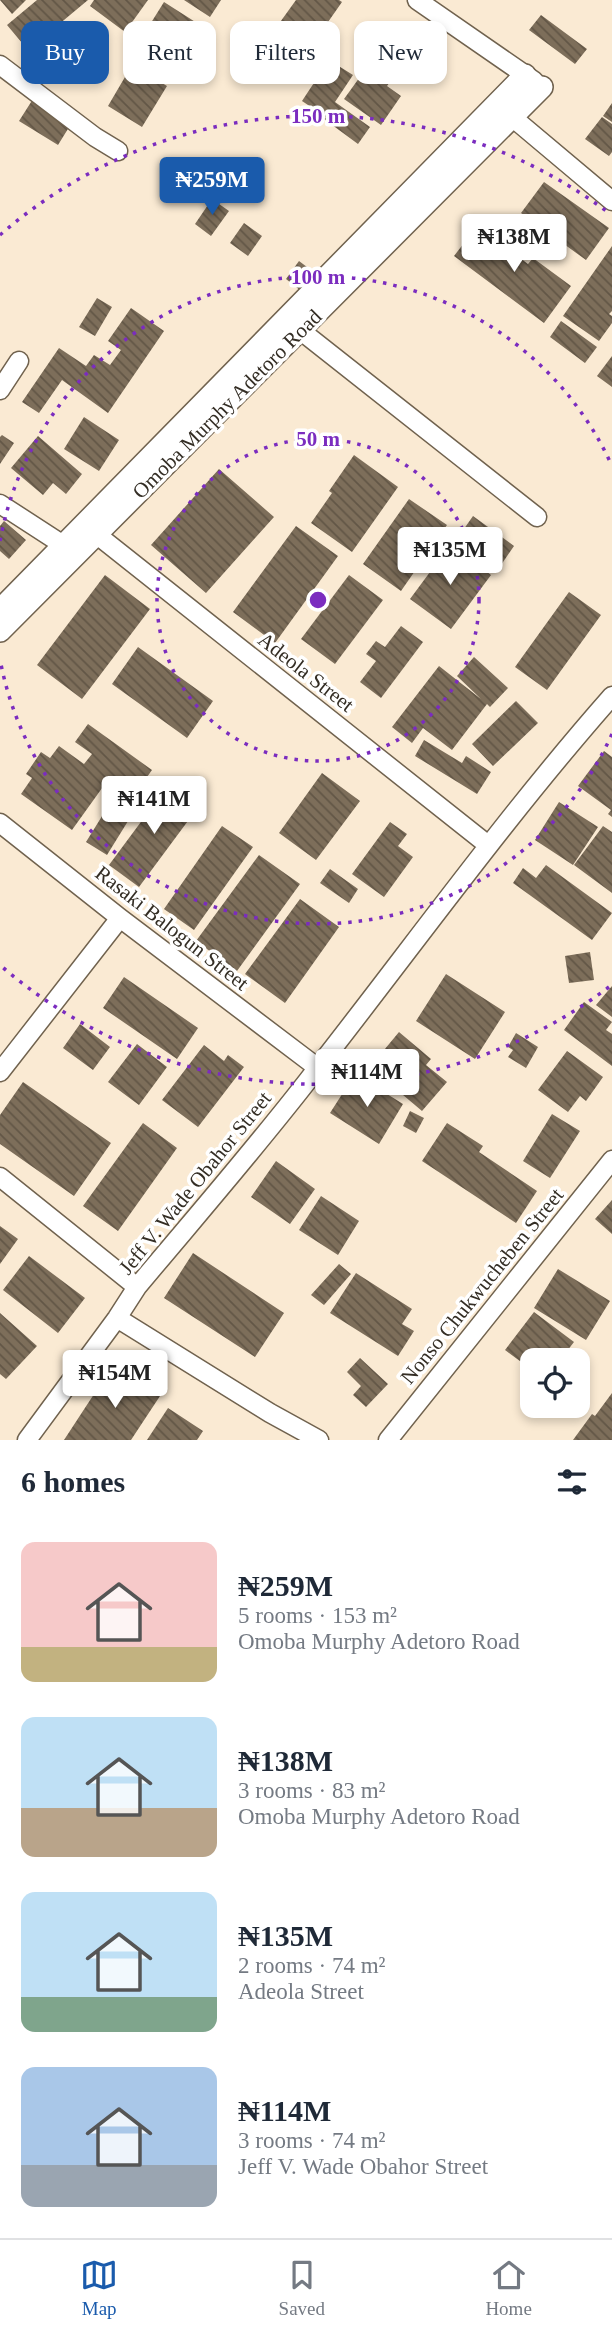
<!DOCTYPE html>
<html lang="en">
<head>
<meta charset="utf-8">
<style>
	body { margin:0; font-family:"Times New Roman",serif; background:#f2f2f3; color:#1f2937; height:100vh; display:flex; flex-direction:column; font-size:26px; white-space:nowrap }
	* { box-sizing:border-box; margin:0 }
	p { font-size:23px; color:#747a83 }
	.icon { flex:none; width:38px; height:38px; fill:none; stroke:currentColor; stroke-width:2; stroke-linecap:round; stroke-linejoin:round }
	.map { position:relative; height:1440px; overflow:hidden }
	.details { display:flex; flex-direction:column; background:#fff; flex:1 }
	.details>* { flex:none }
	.hud { position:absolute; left:21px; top:21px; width:570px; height:63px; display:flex; gap:14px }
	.buttons { position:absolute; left:520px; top:1348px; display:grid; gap:14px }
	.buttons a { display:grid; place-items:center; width:70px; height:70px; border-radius:14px; background:#fff; box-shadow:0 4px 10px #0003; font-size:35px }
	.price { position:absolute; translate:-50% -60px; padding:0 16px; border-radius:7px; background:#fff; color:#222; font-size:23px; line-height:46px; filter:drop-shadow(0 2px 4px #0008) }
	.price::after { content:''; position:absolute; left:50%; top:42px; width:21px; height:16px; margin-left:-10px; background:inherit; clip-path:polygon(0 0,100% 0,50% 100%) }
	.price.active { background:#1a5bac; color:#fff }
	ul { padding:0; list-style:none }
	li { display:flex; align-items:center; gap:21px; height:175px; padding:0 21px }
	li span { display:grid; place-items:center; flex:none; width:196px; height:140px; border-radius:14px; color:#555 }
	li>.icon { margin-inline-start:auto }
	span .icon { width:84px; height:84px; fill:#fffc; stroke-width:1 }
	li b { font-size:30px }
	h2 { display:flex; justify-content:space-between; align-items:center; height:84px; padding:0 21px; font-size:30px }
	.tag { padding:0 24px; border-radius:14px; background:#fff; box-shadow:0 4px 10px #0003; font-size:24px; line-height:63px }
	.tag.active { background:#1a5bac; color:#fff }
	.dock { display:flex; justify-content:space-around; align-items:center; height:98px; border-top:2px solid #e0e1e3; background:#fff; font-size:19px; color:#747a83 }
	.dock a { display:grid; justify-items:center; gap:4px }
	.dock .active { color:#1a5bac }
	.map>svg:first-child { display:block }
	.building { fill:url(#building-back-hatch) }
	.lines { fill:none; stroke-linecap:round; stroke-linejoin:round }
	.minor-casing { stroke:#70624e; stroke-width:21 }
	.tertiary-casing { stroke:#70624e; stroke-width:24 }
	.minor { stroke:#fff; stroke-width:18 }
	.tertiary { stroke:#fff; stroke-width:21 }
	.ring { fill:none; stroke:#7b2cbf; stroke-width:3.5; stroke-dasharray:3.5 7 }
	.labels { text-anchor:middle; stroke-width:7; stroke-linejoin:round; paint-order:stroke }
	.street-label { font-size:21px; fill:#342e25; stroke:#fff }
	.centre { fill:#7b2cbf; stroke:#fff; stroke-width:3.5 }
	.ring-label { font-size:21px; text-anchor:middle; font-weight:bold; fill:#7b2cbf; stroke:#fff; stroke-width:7; stroke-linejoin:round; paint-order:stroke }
</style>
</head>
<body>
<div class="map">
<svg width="612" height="1440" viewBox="0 0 612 1440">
	<defs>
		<pattern id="building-back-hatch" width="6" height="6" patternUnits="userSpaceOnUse" patternTransform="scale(1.75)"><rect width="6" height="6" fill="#7d6e5a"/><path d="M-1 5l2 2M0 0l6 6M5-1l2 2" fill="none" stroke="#625646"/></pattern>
	</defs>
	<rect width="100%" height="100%" fill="#faead3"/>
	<path class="building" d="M0,0H26L12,14Z
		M37,0H88L28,50L7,25Z
		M94,0H148L125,32L90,6Z
		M184,0H221L210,17Z
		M296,0H339L342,2L305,55L273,32Z
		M164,2L200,25L175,65L139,42Z
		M541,15L587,49L575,64L529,30Z
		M75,27L105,46L80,84L51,65Z
		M383,45L405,61L387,86L401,96L381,125L344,99Z
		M329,60L353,75L335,102L370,127L358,144L324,119L326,117L302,101Z
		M132,65L167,86L142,127L108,106Z
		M33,99L71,124L58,145L19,121Z
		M612,103V122L603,116Z
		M602,117L612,124V152L609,156L585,139Z
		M544,182L609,228L586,260L521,213Z
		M212,199L229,211L211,236L195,224Z
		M244,223L262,236L248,256L230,243Z
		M477,226L528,264L533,258L571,286L544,323L454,256Z
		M612,246V311L609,314L612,316V323L599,341L563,316Z
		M299,261L315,273L301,291L286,279Z
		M97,298L112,307L95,336L79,327Z
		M131,308L164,331L108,413L62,380L39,413L22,402L59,348L86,366L94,355L110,365L121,350L108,341Z
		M561,321L597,347L585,363L550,337Z
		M612,356V387L597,376Z
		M84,417L119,440L99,471L64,449Z
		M2,435L14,443L0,464V437Z
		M38,436L82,474L66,494L53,483L43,495L11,468Z
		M354,455L398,487L352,552L311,523L332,493L329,491Z
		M219,469L274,517L206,593L151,545Z
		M409,499L447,525L401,591L363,564Z
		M473,516L514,546L501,565L459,536Z
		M4,521L26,540L9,559L0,551V526Z
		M296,526L338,556L275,643L233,612Z
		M450,545L491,575L451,629L410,599Z
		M105,575L150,609L82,699L37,665Z
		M349,575L383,600L335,664L301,639Z
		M569,592L601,615L547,690L515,667Z
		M401,626L423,642L381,698L360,682L376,661L366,654L376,641L385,647Z
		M138,647L213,701L187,738L112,684Z
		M474,657L508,688L490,707L487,704L452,750L423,728L412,743L392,727L439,666L481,699L457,676Z
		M516,701L538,723L493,766L472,744Z
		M88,724L152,770L135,794L110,777L72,830L21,794L32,778L26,774L41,752L50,758L59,746L84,764L92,754L75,742Z
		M424,740L462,763L466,756L491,772L477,794L415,756Z
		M604,751L612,757V817L608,814L611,810L578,786Z
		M322,773L360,801L316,860L279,833Z
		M169,784L199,806L139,887L109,865Z
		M112,800L133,813L107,855L86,842Z
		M559,802L598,827L573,865L535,840Z
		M390,822L407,834L398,846L413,857L384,897L352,874Z
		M222,826L253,847L194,930L164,909Z
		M603,826L612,832V893L574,865Z
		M259,855L300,884L237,971L196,941Z
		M546,865L612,913L592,940L513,883L523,868L536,878Z
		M330,869L358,889L349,903L320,883Z
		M300,899L339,927L285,1003L245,974Z
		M590,952L594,980L569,983L565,956Z
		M446,974L505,1012L475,1059L416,1021Z
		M124,977L198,1028L177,1059L103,1008Z
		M612,986V1017L596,1005Z
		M584,1002L612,1022L606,1030L612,1034V1066L564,1030Z
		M80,1024L110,1047L93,1070L63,1048Z
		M399,1032L431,1059L426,1065L447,1082L422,1111L370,1067Z
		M516,1033L538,1047L526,1068L508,1057L513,1050L508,1047Z
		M137,1044L167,1067L139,1105L108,1082Z
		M204,1045L224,1061L228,1055L244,1067L198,1127L162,1100Z
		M567,1051L603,1077L586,1101L580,1096L568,1112L538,1090Z
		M355,1074L403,1104L379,1144L330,1113Z
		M23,1082L111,1143L74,1196L0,1144V1115Z
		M410,1111L424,1118L416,1133L403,1126Z
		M552,1114L580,1131L550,1178L523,1161Z
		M143,1123L177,1148L118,1231L83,1206Z
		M447,1123L483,1146L479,1152L537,1191L516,1223L422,1161Z
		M276,1161L315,1189L290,1224L251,1197Z
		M321,1196L359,1221L338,1255L299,1230Z
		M612,1200V1234L595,1219Z
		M0,1226L18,1239L0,1264Z
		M193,1253L284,1313L255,1357L164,1298Z
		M29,1256L85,1298L58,1333L3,1290Z
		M339,1264L351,1274L324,1305L311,1295Z
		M558,1269L610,1301L586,1340L534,1308Z
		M356,1273L412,1309L402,1324L414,1331L398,1356L330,1313Z
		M534,1312L574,1342L560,1360H532V1370L505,1350Z
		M0,1313L37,1346L6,1379L0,1374Z
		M360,1358L388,1384L366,1407L353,1395L361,1386L347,1372Z
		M113,1365L160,1396L131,1440H64Z
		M612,1393V1440H573L592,1414L595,1416Z
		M168,1408L203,1431L197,1440H147Z"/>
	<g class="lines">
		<g class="minor-casing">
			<path id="minor" d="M417,0L534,81
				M0,65L95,137L118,151
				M512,117L612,201
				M300,330L537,517
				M0,390L19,361
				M0,504L74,552
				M96,534L488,845
				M0,823L120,918L318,1068
				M0,1072L120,918
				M0,1177L137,1287
				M117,1318L270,1413L319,1440
				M27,1440L117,1318L137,1287C198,1214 261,1142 319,1066C416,942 508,814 612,696
				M388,1440L612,1160"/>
		</g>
		<g class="tertiary-casing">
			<path id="tertiary" d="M0,610L525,75
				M0,631L542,87"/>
		</g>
		<use href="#minor" class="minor"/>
		<use href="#tertiary" class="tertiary"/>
	</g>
	<g class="ring">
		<circle cx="318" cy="600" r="161"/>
		<path d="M612 734A323 323 0 0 1 0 659M0 541A323 323 0 0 1 612 466"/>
		<path d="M609 987A484 484 0 0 1 0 965M0 235A484 484 0 0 1 609 213"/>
	</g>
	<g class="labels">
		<g class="street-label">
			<text transform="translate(227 404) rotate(-45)" y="7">Omoba Murphy Adetoro Road</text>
			<text transform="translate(306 672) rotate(38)" y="7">Adeola Street</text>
			<text transform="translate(172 928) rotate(38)" y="7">Rasaki Balogun Street</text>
			<text transform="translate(195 1183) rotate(-51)" y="7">Jeff V. Wade Obahor Street</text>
			<text transform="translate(482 1286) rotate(-51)" y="7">Nonso Chukwucheben Street</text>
		</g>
	</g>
	<circle cx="318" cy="600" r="10" class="centre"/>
	<g class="ring-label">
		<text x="318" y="123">150 m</text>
		<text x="318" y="284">100 m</text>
		<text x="318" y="446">50 m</text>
	</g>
</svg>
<div class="buttons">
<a><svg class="icon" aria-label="locate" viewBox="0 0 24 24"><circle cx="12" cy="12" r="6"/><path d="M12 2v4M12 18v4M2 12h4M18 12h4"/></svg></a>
</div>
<b class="price active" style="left:212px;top:217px">₦259M</b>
<b class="price" style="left:514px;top:274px">₦138M</b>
<b class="price" style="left:450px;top:587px">₦135M</b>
<b class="price" style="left:154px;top:836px">₦141M</b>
<b class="price" style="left:367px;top:1109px">₦114M</b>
<b class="price" style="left:115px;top:1410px">₦154M</b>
<div class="hud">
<a class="tag active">Buy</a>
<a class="tag">Rent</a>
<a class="tag">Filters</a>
<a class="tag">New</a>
</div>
</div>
<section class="details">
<h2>6 homes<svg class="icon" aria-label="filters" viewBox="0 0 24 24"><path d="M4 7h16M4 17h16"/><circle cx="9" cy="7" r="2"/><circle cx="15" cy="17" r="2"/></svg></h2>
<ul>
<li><span style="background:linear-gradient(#f6c9c9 75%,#c2b280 0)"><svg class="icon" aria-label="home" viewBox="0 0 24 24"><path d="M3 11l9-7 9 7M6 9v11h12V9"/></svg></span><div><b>₦259M</b><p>5 rooms · 153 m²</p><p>Omoba Murphy Adetoro Road</p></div></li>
<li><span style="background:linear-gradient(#bfe0f5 65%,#b9a48a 0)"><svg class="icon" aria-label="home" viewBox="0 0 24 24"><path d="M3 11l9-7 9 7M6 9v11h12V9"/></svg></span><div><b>₦138M</b><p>3 rooms · 83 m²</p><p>Omoba Murphy Adetoro Road</p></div></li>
<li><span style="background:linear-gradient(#bfe0f5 75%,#7fa58c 0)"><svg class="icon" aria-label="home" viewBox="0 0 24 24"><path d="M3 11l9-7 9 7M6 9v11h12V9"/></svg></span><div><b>₦135M</b><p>2 rooms · 74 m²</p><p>Adeola Street</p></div></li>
<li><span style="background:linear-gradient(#a9c7e8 70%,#9aa5b1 0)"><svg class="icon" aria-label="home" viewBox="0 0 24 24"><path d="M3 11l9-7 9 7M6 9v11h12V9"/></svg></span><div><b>₦114M</b><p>3 rooms · 74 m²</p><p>Jeff V. Wade Obahor Street</p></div></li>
</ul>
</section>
<nav class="dock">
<a class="active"><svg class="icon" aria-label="map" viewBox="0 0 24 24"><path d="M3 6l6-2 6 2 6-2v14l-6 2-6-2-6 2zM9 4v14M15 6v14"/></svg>Map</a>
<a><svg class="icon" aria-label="saved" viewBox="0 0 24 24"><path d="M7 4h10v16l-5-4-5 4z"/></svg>Saved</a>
<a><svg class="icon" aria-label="home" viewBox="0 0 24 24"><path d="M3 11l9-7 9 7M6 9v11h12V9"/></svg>Home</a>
</nav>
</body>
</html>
